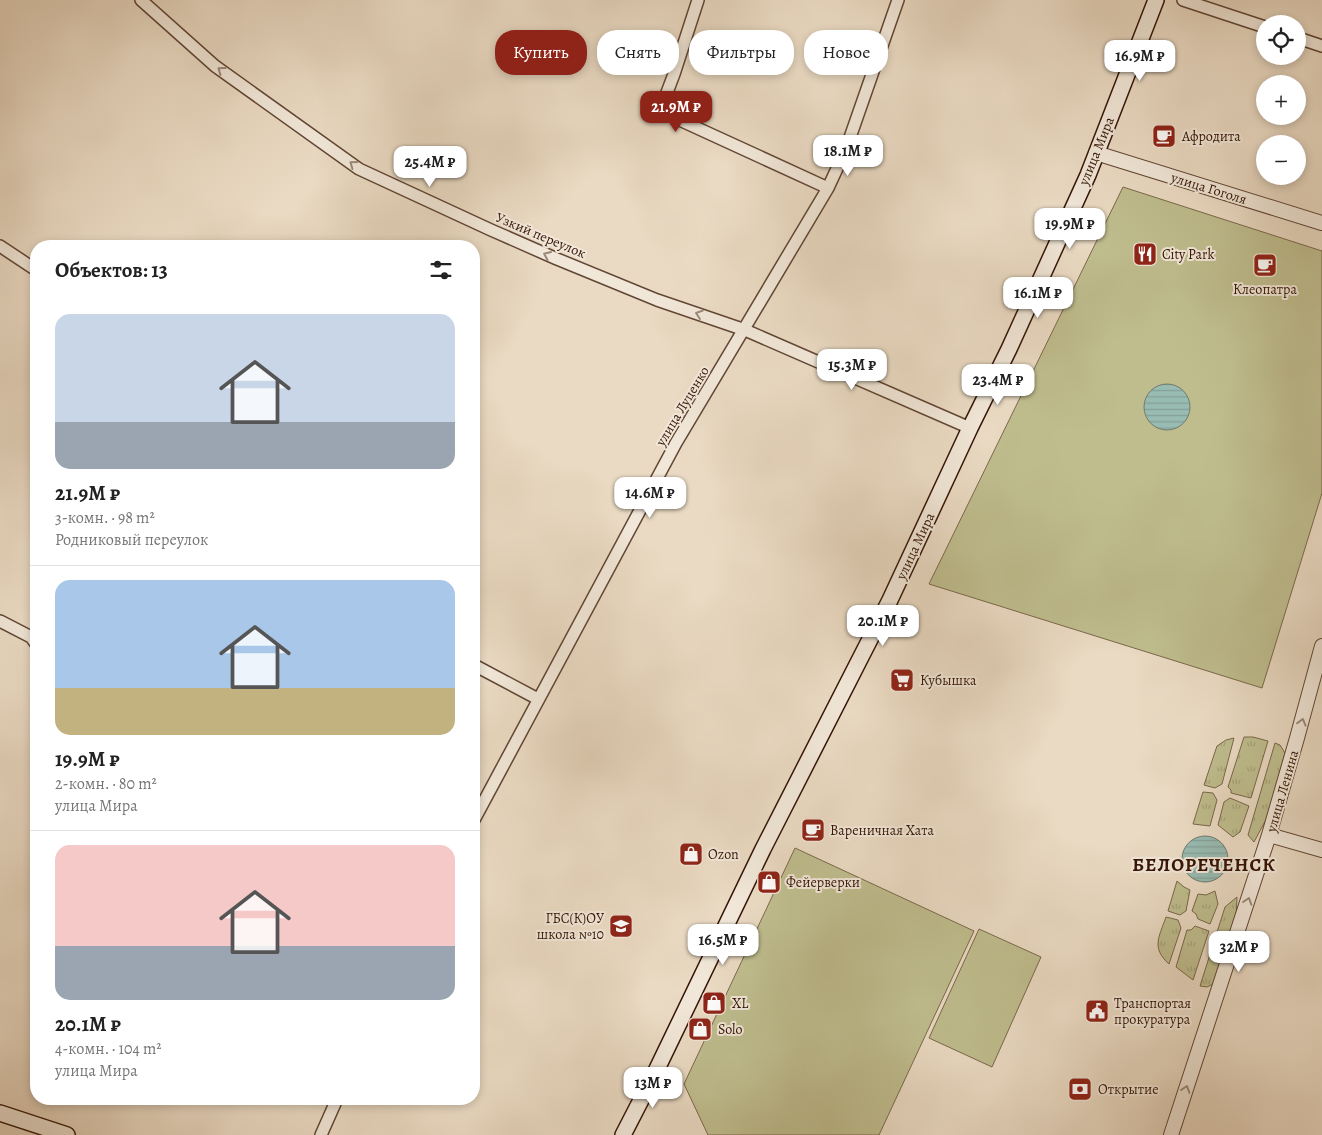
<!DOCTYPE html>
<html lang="ru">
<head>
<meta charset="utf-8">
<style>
	body { margin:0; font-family:Alegreya,serif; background:#f6f6f6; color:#222; height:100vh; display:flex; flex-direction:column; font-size:19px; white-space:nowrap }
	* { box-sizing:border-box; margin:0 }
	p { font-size:16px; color:#767676 }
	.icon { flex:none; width:28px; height:28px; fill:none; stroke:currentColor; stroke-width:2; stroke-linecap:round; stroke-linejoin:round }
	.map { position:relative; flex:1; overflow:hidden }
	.sheet { position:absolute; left:30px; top:240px; width:450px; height:865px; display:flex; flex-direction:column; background:#fff; border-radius:20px; box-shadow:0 2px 8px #0003 }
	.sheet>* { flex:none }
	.hud { position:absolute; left:495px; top:30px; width:475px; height:45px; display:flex; gap:10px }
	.fabs { position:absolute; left:1256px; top:15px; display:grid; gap:10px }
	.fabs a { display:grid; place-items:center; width:50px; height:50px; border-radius:50%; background:#fff; box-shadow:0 2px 8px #0003; font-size:25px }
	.price { position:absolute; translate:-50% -42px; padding:0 11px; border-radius:10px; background:#fff; color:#222; font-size:16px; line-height:32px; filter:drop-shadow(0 1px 2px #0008) }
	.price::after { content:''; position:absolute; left:50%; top:30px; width:15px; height:11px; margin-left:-8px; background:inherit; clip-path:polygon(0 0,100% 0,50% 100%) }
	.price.selected { background:#8f2418; color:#fff }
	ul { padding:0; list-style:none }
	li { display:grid; align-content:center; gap:10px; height:265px; padding:0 25px }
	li+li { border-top:1px solid #e0e0e0 }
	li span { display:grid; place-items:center; height:155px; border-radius:15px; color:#555 }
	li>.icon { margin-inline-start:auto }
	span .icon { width:90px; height:90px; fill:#fffc; stroke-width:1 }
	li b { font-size:21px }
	h2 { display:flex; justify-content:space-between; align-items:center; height:60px; padding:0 25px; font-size:21px }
	.tag { padding:0 18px; border-radius:20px; background:#fff; box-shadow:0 2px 8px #0003; font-size:18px; line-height:45px }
	.tag.selected { background:#8f2418; color:#fff }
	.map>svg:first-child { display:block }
	.grass { fill:url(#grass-tufts); stroke:#7a684a }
	.green { fill:#bfbd8e; stroke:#7a684a }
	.water { fill:url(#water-rules); stroke:#70786d }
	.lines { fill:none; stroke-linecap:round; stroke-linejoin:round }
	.minor-casing { stroke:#624635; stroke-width:14 }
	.tertiary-casing { stroke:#624635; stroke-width:16 }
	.secondary-casing { stroke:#351406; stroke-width:18 }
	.minor { stroke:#f1e7d8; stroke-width:11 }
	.tertiary { stroke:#f1e7d8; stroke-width:14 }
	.secondary { stroke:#f1e7d8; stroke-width:15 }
	.oneway { stroke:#9c887a }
	.labels { text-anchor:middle; stroke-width:4; stroke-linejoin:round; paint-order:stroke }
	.poi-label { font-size:14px; fill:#351406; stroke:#f1e7d8; text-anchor:start }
	.street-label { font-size:14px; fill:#351406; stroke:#f1e7d8 }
	.district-label { font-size:19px; font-weight:bold; letter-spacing:1px; fill:#351406; stroke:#f1e7d8 }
</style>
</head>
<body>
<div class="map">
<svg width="1322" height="1135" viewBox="0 0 1322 1135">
	<defs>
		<pattern id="grass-tufts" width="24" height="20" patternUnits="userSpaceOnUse" patternTransform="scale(1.25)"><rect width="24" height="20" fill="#bfbd8e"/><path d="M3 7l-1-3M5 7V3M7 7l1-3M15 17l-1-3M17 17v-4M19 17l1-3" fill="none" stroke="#a5a279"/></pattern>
		<pattern id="water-rules" width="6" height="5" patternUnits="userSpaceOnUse" patternTransform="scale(1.25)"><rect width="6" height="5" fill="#98bbb2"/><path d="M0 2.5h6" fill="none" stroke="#84a098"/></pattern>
	</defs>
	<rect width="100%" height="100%" fill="#eadac3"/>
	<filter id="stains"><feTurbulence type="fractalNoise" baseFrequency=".004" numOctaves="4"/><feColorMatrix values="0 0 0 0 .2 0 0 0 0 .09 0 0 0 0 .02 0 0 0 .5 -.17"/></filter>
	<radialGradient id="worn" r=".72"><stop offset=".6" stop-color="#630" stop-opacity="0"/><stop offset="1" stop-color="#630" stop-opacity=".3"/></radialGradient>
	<path class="grass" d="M1244,737H1253L1268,741L1251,798L1231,793V790L1228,787Z
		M1234,738L1222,784L1215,788L1204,785L1217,746L1226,740Z
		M1275,743L1280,745L1285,753L1269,814L1254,842L1248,835Z
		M1203,792L1213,793L1217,800L1210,826L1193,824Z
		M1230,798L1249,806L1240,832L1233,837L1218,825L1224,802Z
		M1177,881L1184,887L1190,890L1186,911L1180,915L1168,911Z
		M1215,891L1218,904L1210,924L1198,919L1196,914L1192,911L1198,894L1206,895Z
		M1237,897L1236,920L1215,983L1207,987L1200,986L1225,907Z
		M1166,917L1178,920L1181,928L1169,964C1151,948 1159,937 1166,917Z
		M1195,926L1209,931L1193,980L1176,967L1187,930H1191Z"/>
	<path class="green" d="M1123,187L1322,251V493L1262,688L929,584Z
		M795,848L974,931L879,1135H708L684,1084Z
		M979,929L1041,957L992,1067L929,1038Z"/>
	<path class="water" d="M1144 407a23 23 0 1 1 46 0a23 23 0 1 1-46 0Z
		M1182 859a23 23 0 1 1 46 0a23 23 0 1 1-46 0Z"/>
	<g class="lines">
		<g class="minor-casing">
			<path id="minor" d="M141,0L215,66L359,169L491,230L557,259L657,300L745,330L970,428
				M698,0L674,74L660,111L828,188
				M1183,0L1265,27
				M1298,38L1322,46
				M0,246L36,270
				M0,621L31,637L36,644
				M474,665L538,699
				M474,820L676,443L828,188L846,149L898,0
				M321,1135L337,1099"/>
		</g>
		<g class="tertiary-casing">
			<path id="tertiary" d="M1096,153L1322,223
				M1269,835L1322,850
				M1171,1135L1269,835L1297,738L1322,646"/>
		</g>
		<g class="secondary-casing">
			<path id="secondary" d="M0,1113L67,1135
				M623,1135L657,1069L763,849L890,600L970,428L1009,349L1088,175L1156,0"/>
		</g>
		<use href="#minor" class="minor"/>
		<use href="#tertiary" class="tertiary"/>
		<use href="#secondary" class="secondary"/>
	</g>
	<defs><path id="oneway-chevron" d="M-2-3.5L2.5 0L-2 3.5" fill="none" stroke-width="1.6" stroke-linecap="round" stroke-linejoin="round" transform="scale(1.25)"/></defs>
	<g class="oneway">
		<use href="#oneway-chevron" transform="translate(221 70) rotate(-144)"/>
		<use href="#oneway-chevron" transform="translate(353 164) rotate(-144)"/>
		<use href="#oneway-chevron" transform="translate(547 255) rotate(-156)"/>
		<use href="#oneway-chevron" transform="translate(699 314) rotate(-161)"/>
		<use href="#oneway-chevron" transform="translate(1302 722) rotate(-75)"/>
		<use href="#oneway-chevron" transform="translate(1248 901) rotate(-72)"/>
		<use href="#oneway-chevron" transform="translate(1186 1089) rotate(-72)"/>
	</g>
	<defs>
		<g id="cafe-square" transform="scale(1.25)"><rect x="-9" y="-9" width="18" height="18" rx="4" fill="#8f2418" stroke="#f1e7d8"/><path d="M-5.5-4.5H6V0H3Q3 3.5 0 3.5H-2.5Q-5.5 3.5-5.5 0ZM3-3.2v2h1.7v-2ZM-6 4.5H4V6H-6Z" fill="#fff"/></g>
		<g id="restaurant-square" transform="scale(1.25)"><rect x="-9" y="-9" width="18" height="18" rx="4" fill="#8f2418" stroke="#f1e7d8"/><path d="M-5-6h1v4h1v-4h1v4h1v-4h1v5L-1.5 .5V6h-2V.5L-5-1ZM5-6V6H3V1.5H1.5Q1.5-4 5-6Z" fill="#fff"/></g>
		<g id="supermarket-square" transform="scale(1.25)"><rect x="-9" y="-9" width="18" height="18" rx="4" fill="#8f2418" stroke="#f1e7d8"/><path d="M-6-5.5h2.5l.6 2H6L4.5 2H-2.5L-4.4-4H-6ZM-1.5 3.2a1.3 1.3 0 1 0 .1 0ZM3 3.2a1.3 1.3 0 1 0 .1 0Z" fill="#fff"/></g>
		<g id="shop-square" transform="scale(1.25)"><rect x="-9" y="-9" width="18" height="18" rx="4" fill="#8f2418" stroke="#f1e7d8"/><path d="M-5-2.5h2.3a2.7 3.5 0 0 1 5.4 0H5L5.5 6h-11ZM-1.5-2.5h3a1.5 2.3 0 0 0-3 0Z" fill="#fff"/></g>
		<g id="school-square" transform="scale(1.25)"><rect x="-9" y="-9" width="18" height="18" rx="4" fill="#8f2418" stroke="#f1e7d8"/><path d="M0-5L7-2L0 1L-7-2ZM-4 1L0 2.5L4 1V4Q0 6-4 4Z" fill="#fff"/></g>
		<g id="civic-square" transform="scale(1.25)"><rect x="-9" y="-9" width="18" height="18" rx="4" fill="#8f2418" stroke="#f1e7d8"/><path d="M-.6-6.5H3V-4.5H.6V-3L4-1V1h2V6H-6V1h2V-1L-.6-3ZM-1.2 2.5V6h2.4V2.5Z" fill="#fff"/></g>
		<g id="bank-square" transform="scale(1.25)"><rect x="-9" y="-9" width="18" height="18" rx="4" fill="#8f2418" stroke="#f1e7d8"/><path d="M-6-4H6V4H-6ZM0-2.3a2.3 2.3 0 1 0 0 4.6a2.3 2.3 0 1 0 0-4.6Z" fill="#fff"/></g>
	</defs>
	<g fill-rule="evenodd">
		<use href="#cafe-square" x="1164" y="136"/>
		<use href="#restaurant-square" x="1145" y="254"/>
		<use href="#cafe-square" x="1265" y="265"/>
		<use href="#supermarket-square" x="902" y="680"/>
		<use href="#cafe-square" x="813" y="830"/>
		<use href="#shop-square" x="691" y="854"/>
		<use href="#shop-square" x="769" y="882"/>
		<use href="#school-square" x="621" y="926"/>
		<use href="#shop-square" x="714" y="1003"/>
		<use href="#civic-square" x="1097" y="1011"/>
		<use href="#shop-square" x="700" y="1029"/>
		<use href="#bank-square" x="1080" y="1089"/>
	</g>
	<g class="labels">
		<g class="poi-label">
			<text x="1182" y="141">Афродита</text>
			<text x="1162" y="259">City Park</text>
			<text x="1265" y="294" text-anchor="middle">Клеопатра</text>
			<text x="920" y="685">Кубышка</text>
			<text x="830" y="835">Вареничная Хата</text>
			<text x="708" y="859">Ozon</text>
			<text x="786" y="887">Фейерверки</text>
			<text x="604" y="923" text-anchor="end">ГБС(К)ОУ<tspan x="604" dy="16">школа №10</tspan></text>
			<text x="732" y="1008">XL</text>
			<text x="1114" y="1008">Транспортая<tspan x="1114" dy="16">прокуратура</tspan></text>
			<text x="718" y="1034">Solo</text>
			<text x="1098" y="1094">Открытие</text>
		</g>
		<g class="street-label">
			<text transform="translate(1096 151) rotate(-68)" y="5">улица Мира</text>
			<text transform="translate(1209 188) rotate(17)" y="5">улица Гоголя</text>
			<text transform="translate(541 235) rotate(23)" y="5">Узкий переулок</text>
			<text transform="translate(682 406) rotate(-59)" y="5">улица Луценко</text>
			<text transform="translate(915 546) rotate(-65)" y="5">улица Мира</text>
			<text transform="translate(1282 791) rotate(-74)" y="5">улица Ленина</text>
		</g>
		<g class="district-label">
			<text x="1204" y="871">БЕЛОРЕЧЕНСК</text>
		</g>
	</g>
	<rect width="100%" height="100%" filter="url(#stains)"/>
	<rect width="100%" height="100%" fill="url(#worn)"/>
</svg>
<div class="fabs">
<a><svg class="icon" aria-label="locate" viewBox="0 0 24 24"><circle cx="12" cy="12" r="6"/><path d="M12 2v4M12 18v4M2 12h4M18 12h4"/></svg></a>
<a>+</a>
<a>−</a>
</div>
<b class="price" style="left:1140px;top:82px">16.9M ₽</b>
<b class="price selected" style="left:676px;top:133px">21.9M ₽</b>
<b class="price" style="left:848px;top:177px">18.1M ₽</b>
<b class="price" style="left:430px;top:188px">25.4M ₽</b>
<b class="price" style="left:1070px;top:250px">19.9M ₽</b>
<b class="price" style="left:1038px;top:319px">16.1M ₽</b>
<b class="price" style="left:852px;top:391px">15.3M ₽</b>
<b class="price" style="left:998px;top:406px">23.4M ₽</b>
<b class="price" style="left:650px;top:519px">14.6M ₽</b>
<b class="price" style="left:883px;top:647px">20.1M ₽</b>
<b class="price" style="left:723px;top:966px">16.5M ₽</b>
<b class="price" style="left:1239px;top:973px">32M ₽</b>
<b class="price" style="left:653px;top:1109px">13M ₽</b>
<div class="hud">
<a class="tag selected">Купить</a>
<a class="tag">Снять</a>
<a class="tag">Фильтры</a>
<a class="tag">Новое</a>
</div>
<section class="sheet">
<h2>Объектов: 13<svg class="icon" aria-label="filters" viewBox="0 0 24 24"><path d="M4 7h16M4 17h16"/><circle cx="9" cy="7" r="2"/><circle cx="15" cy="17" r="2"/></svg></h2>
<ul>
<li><span style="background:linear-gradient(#c9d6e8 70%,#9aa5b1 0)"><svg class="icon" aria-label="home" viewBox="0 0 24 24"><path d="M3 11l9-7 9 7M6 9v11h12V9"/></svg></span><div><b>21.9M ₽</b><p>3-комн. · 98 m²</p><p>Родниковый переулок</p></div></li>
<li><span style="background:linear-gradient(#a9c7e8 70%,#c2b280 0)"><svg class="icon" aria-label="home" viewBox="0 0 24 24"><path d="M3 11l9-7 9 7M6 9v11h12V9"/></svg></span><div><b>19.9M ₽</b><p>2-комн. · 80 m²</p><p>улица Мира</p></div></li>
<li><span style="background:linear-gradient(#f6c9c9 65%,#9aa5b1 0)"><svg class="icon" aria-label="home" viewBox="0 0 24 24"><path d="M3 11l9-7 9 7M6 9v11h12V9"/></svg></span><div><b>20.1M ₽</b><p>4-комн. · 104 m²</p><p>улица Мира</p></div></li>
</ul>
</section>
</div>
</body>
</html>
